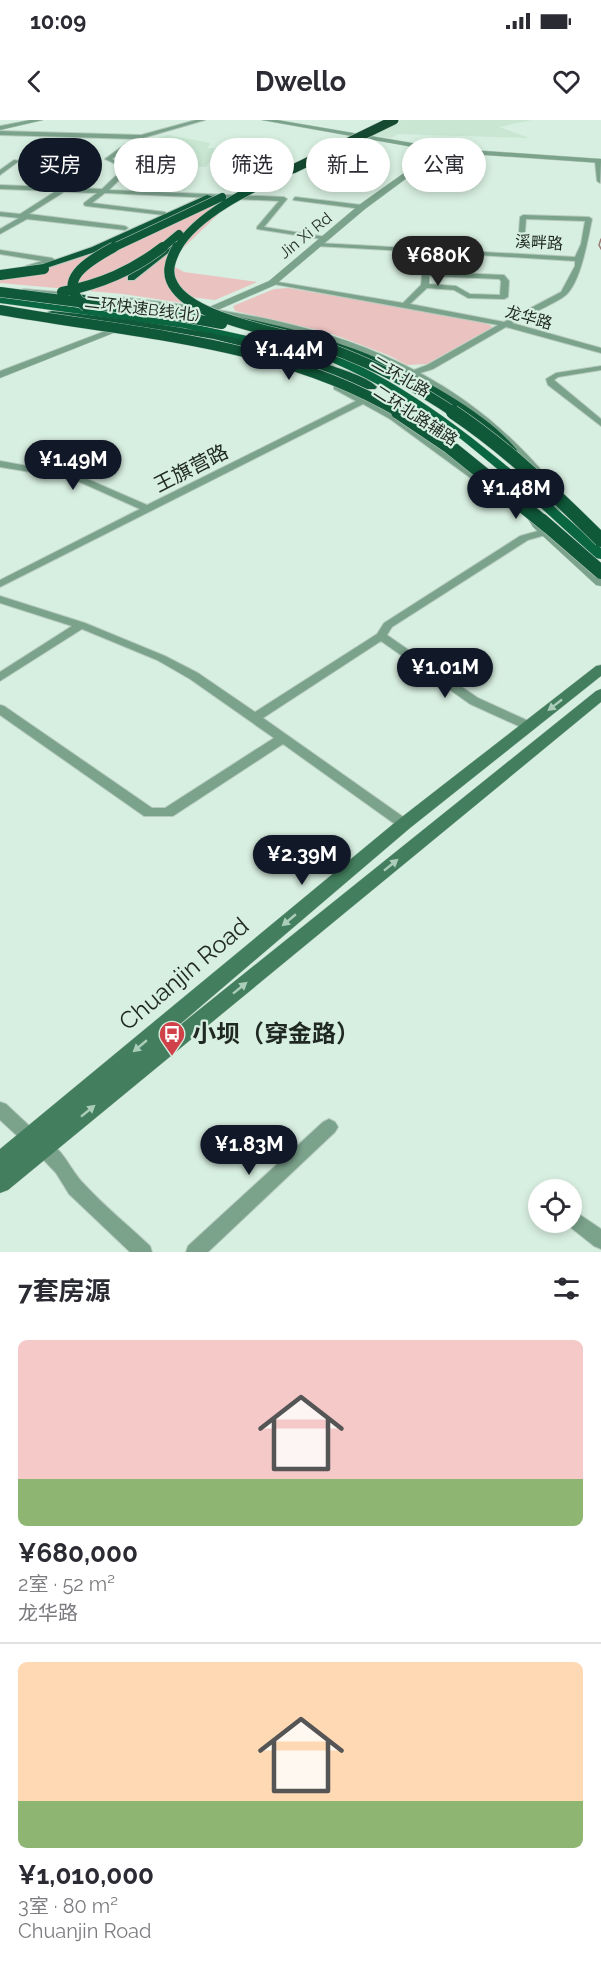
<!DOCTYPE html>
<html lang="zh">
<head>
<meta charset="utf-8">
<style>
	body { margin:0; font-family:Raleway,"Noto Sans SC",sans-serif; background:#f2f2f3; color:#2b2b33; height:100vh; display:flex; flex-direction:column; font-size:22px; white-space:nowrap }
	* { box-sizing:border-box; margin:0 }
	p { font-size:20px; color:#7c7c81 }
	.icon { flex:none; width:33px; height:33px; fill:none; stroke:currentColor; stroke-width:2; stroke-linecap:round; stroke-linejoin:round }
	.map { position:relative; height:1132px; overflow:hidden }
	.side { display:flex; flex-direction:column; background:#fff; flex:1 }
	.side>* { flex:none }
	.banner { position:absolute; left:18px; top:18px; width:566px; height:54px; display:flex; gap:12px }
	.tools { position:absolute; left:528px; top:1059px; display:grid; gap:12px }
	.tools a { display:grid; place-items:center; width:54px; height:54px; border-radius:50%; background:#fff; box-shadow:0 3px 9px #0003; font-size:30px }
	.price { position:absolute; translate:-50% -51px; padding:0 14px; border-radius:21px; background:#111827; color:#fff; font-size:20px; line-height:39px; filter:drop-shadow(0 2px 3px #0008) }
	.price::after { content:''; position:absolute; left:50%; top:36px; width:18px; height:14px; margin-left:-9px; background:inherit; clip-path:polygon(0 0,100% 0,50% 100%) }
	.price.current { background:#222; color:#fff }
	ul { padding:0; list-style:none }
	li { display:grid; align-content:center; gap:12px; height:318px; padding:0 18px }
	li+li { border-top:2px solid #e1e1e2 }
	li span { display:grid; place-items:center; height:186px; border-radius:9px; color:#555 }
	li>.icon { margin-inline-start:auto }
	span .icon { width:108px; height:108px; fill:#fffc; stroke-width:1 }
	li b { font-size:26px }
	h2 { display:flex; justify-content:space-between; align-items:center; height:72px; padding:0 18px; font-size:26px }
	.pill { padding:0 21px; border-radius:27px; background:#fff; box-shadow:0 3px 9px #0003; font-size:21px; line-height:54px }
	.pill.current { background:#111827; color:#fff }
	.status { display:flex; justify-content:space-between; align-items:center; height:42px; padding:0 30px; background:#fff; direction:ltr }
	.status svg { height:16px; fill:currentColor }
	header { display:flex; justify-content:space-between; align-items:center; height:78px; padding:0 18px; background:#fff; font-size:27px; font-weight:700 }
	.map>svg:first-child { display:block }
	.built { fill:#c8e6d2 }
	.green { fill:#eac2c0 }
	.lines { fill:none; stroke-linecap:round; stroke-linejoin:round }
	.stream { stroke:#9a7b77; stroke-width:1.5 }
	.minor-casing { stroke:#b6cbbe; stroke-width:2 }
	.tertiary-casing { stroke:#b6cbbe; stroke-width:1 }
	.secondary-casing { stroke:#b6cbbe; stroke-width:1 }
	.primary-casing { stroke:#b6cbbe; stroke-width:1 }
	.trunk-casing { stroke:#b6cbbe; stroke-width:2 }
	.minor { fill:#7ba28b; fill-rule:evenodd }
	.tertiary { fill:#7ba28b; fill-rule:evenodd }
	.secondary { fill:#437f5e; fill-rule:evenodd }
	.primary { fill:#09663f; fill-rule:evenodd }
	.trunk { fill:#0f5838; fill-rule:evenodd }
	.trunk-bridge-far2-casing { stroke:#b6cbbe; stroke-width:9; stroke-linecap:butt }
	.trunk-bridge-far1-casing { stroke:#b6cbbe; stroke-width:11; stroke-linecap:butt }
	.trunk-bridge-casing { stroke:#b6cbbe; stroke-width:15; stroke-linecap:butt }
	.motorway-bridge-casing { stroke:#b6cbbe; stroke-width:10; stroke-linecap:butt }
	.trunk-bridge-far2 { stroke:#0f5838; stroke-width:8 }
	.trunk-bridge-far1 { stroke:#0f5838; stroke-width:10 }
	.trunk-bridge { stroke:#0f5838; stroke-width:14 }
	.motorway-bridge { stroke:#154a30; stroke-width:9 }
	.wall { fill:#98bea7 }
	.shaded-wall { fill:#7c9b88 }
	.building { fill:#b1ddc2; stroke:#7c9b88; stroke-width:1.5 }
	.oneway { fill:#abcdb9 }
	.labels { text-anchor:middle; stroke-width:4.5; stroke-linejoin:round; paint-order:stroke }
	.far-street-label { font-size:16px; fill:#1f2822; stroke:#d7efe0 }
	.street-label { font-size:20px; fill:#1f2822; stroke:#d7efe0 }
	.near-street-label { font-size:24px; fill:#1f2822; stroke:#d7efe0 }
	.near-poi-label { font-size:24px; font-weight:bold; fill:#1f2822; stroke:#d7efe0; text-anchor:start }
</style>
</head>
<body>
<div class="status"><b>10:09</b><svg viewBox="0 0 49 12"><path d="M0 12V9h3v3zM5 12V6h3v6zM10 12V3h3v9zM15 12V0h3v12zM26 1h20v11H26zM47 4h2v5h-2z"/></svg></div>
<header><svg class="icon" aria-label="back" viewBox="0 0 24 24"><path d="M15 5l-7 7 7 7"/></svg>Dwello<svg class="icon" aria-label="heart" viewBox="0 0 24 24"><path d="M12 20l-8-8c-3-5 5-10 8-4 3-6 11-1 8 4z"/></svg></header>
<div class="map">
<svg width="601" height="1132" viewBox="0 0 601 1132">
	<rect width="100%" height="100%" fill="#d7efe0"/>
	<path class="built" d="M402,0H532L499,7L529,18L398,14L391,18L370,15Z
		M168,15L210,23L208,28H219L206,47L123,45L112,40L123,31H129L137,24Z"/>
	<path class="green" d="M199,77L231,82L178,133L173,146L184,152L257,162L215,180L190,177L183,183L123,174L0,163V154L100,128Z
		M288,168L482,201L493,207L427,244L407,245L388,235L327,212L235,191L233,186L274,169Z"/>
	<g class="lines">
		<path class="stream" d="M601,129L599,125L601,119"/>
		<g class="minor-casing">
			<path id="minor" d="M196,0H205L143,18V20L132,24L112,39L131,48L109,70L284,77L287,79L264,107L326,117L328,118V120L257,109V107L279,81L105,73L92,83L165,92L166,93L163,95L86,86L84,85V83L97,73L64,72L29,94L125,106L128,108L125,110L27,99L0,114V109L19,98L0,96V92L20,94L56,71L0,69V65L102,69L124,48L105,39L128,22L137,19L0,15V11L141,15Z
				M598,39L601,42L600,63L597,61L595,41Z
				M14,40L19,41L0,55V50Z
				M295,77L362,85L365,87L362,89L293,80Z
				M523,95L589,97L592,99C588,119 581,160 567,174C559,182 524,197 512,203L601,228V233L506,207L433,249L420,253C470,280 511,314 547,357V361H541C524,341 507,321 487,305C385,219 248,196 119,181L115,179L119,177C218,188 324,202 414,250L427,245L498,205L268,163L272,161L403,183L421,165L424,132L316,126V124L318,123L575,137L581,124L585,101L526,99L525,112L522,114L519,112L520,97ZM430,132L575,141V146L561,172L504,202L410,184L427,168L454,170L468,178L504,179L508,177L509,161L504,155L429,152ZM429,156L499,159L501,161L500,175L470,174L456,166L429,164Z
				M0,130L52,138L55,140L28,149L26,148V146L42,141L0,134Z
				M23,169L72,173L76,175L72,177L26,173L22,171Z
				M601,246V250L558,257L554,260L601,299V306L548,265L546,259L556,253Z
				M337,264L369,279L396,295L495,368L493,370H487L390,299L363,284L0,467V460L140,389L73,359L0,347V341L78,355L147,385L356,281L334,269V265Z
				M545,409L550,412L549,414L528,420L392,507L387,515L478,578L533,603L535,606L533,609H525L470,584L381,521L263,598L409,701L411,704L409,707H399L283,624L173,696H144L0,595V585L4,586L152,688H165L274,618L190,559L157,540L82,509L0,561V552L72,506L0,483V476L85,503L165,536L198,553L255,592L377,514L384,503L520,416Z
				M0,982L6,984L37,1013L40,1018L38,1021L43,1019C63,1027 70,1050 84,1064C104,1086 128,1105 150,1126L152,1132H130L69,1074L56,1053L37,1033L34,1027L36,1024L31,1026L25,1023L0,1000Z
				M329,999L335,1002L338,1007L335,1012L208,1132H186L188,1126L323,1002Z
				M576,1092L601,1109V1129L594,1126L570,1107L567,1102H572V1094Z"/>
		</g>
		<g class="tertiary-casing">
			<path id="tertiary" d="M30,0H43L0,10V6Z
				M262,0H277L441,28L601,39V43L442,32L365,89L275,165L213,192H207V188L269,161L359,85L435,31Z
				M113,208L121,210L0,258V251Z
				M512,360L516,361L520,367L529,365L572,387L574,390L572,393H564L523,372L542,402L601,455V466L596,465L533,407L506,364Z"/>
		</g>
		<g class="secondary-casing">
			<path id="secondary" d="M601,545V556L410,708L159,922L596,571L601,569V582L8,1070L0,1073V1029L398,700L596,546Z"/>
		</g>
		<g class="primary-casing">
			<path id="primary" d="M0,177L184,202L260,219L297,231L292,234L184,208L0,183Z
				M280,215C407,250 505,344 601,428V439L596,438C537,385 480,328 413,285C370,258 324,237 277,220L275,218Z"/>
		</g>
		<g class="trunk-casing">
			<path id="trunk" d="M207,75L214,77L98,131L31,153L23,151L92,127Z
				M184,112L192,114L134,160H128V156Z
				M75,174C205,188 338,205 450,276C473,290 500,309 517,330L515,333H507C492,320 478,305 462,293C384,235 284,208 189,194C151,188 110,188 71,179L70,177Z
				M52,191C146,201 238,213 327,244C342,250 366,256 377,267L375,269H367L290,239L214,219L134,206L48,196V192Z"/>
		</g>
		<use href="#minor" class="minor"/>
		<use href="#tertiary" class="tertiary"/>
		<use href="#secondary" class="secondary"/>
		<use href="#primary" class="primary"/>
		<use href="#trunk" class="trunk"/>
		<g class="trunk-bridge-far2-casing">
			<path id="trunk-bridge-far2" d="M111,129L222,77
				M161,129L179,114
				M177,129C197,93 257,66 293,49"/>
		</g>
		<g class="trunk-bridge-far1-casing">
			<path id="trunk-bridge-far1" d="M177,127C169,142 165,155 176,169C198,198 269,210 303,220C322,225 341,232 359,240C393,254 425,273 455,293
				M0,155L44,149
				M0,172L155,192L222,204
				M62,172C101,164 132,151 163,127
				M86,187C52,160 91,140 114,127
				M0,190C136,214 279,221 400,293"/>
		</g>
		<g class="trunk-bridge-casing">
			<path id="trunk-bridge" d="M398,292L450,327L549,407
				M453,292C508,329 555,374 601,420
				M541,400L601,452"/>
		</g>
		<g class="motorway-bridge-casing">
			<path id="motorway-bridge" d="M293,49L394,0"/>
		</g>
		<use href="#trunk-bridge-far2" class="trunk-bridge-far2"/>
		<use href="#trunk-bridge-far1" class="trunk-bridge-far1"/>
		<use href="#trunk-bridge" class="trunk-bridge"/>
		<use href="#motorway-bridge" class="motorway-bridge"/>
	</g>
	<path class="wall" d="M176,49L166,60L124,58V51Z"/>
	<path class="shaded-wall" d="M175,43L176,49L166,60L165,53Z"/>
	<path class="building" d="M133,41L175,43L165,53L124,51Z"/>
	<defs><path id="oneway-solid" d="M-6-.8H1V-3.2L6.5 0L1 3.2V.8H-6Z" transform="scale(1.5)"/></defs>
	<g class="oneway">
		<use href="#oneway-solid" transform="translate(555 585) rotate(142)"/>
		<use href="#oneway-solid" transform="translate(391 745) rotate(-39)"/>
		<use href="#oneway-solid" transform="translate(289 800) rotate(140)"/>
		<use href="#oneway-solid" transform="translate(240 868) rotate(-39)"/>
		<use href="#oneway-solid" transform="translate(140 926) rotate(140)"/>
		<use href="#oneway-solid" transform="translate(88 991) rotate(-39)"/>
	</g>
	<defs>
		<g id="bus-pin" transform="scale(1.35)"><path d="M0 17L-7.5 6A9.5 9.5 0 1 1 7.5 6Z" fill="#d14149" stroke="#d7efe0"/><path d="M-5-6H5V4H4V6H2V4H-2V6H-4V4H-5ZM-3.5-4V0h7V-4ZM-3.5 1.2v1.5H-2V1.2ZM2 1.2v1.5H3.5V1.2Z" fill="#fff"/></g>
	</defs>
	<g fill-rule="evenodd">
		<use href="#bus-pin" x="172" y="914"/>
	</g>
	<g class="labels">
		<g class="far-street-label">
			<text transform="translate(305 115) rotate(-39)" y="6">Jin Xi Rd</text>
			<text transform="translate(539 122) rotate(3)" y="6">溪畔路</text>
			<text transform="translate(142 188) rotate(7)" y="6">二环快速B线(北)</text>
			<text transform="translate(529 197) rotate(16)" y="6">龙华路</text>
			<text transform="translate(401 256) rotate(30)" y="6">二环北路</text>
			<text transform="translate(416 295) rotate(33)" y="6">二环北路辅路</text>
		</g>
		<g class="street-label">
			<text transform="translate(191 348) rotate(-27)" y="7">王旗营路</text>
		</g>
		<g class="near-street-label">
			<text transform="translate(184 854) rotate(-40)" y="8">Chuanjin Road</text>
		</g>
		<g class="near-poi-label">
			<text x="192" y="922">小坝（穿金路）</text>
		</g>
	</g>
</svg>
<div class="tools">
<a><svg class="icon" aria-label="locate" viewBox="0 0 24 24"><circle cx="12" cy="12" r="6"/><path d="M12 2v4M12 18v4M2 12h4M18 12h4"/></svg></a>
</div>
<b class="price current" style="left:438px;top:167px">¥680K</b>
<b class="price" style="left:289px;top:261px">¥1.44M</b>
<b class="price" style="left:73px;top:371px">¥1.49M</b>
<b class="price" style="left:516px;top:400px">¥1.48M</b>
<b class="price" style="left:445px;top:579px">¥1.01M</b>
<b class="price" style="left:302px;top:766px">¥2.39M</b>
<b class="price" style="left:249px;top:1056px">¥1.83M</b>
<div class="banner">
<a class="pill current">买房</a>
<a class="pill">租房</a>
<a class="pill">筛选</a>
<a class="pill">新上</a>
<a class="pill">公寓</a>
</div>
</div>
<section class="side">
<h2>7套房源<svg class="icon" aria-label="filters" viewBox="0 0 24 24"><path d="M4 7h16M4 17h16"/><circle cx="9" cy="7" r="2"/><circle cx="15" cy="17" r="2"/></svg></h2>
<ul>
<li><span style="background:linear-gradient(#f6c9c9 75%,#8fb573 0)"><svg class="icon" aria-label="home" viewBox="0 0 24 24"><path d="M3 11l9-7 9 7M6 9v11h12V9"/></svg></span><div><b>¥680,000</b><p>2室 · 52 m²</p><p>龙华路</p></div></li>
<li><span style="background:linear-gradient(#ffd9b3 75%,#8fb573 0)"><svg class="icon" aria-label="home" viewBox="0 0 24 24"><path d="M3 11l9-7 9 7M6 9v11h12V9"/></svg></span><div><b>¥1,010,000</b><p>3室 · 80 m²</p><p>Chuanjin Road</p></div></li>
</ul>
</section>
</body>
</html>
